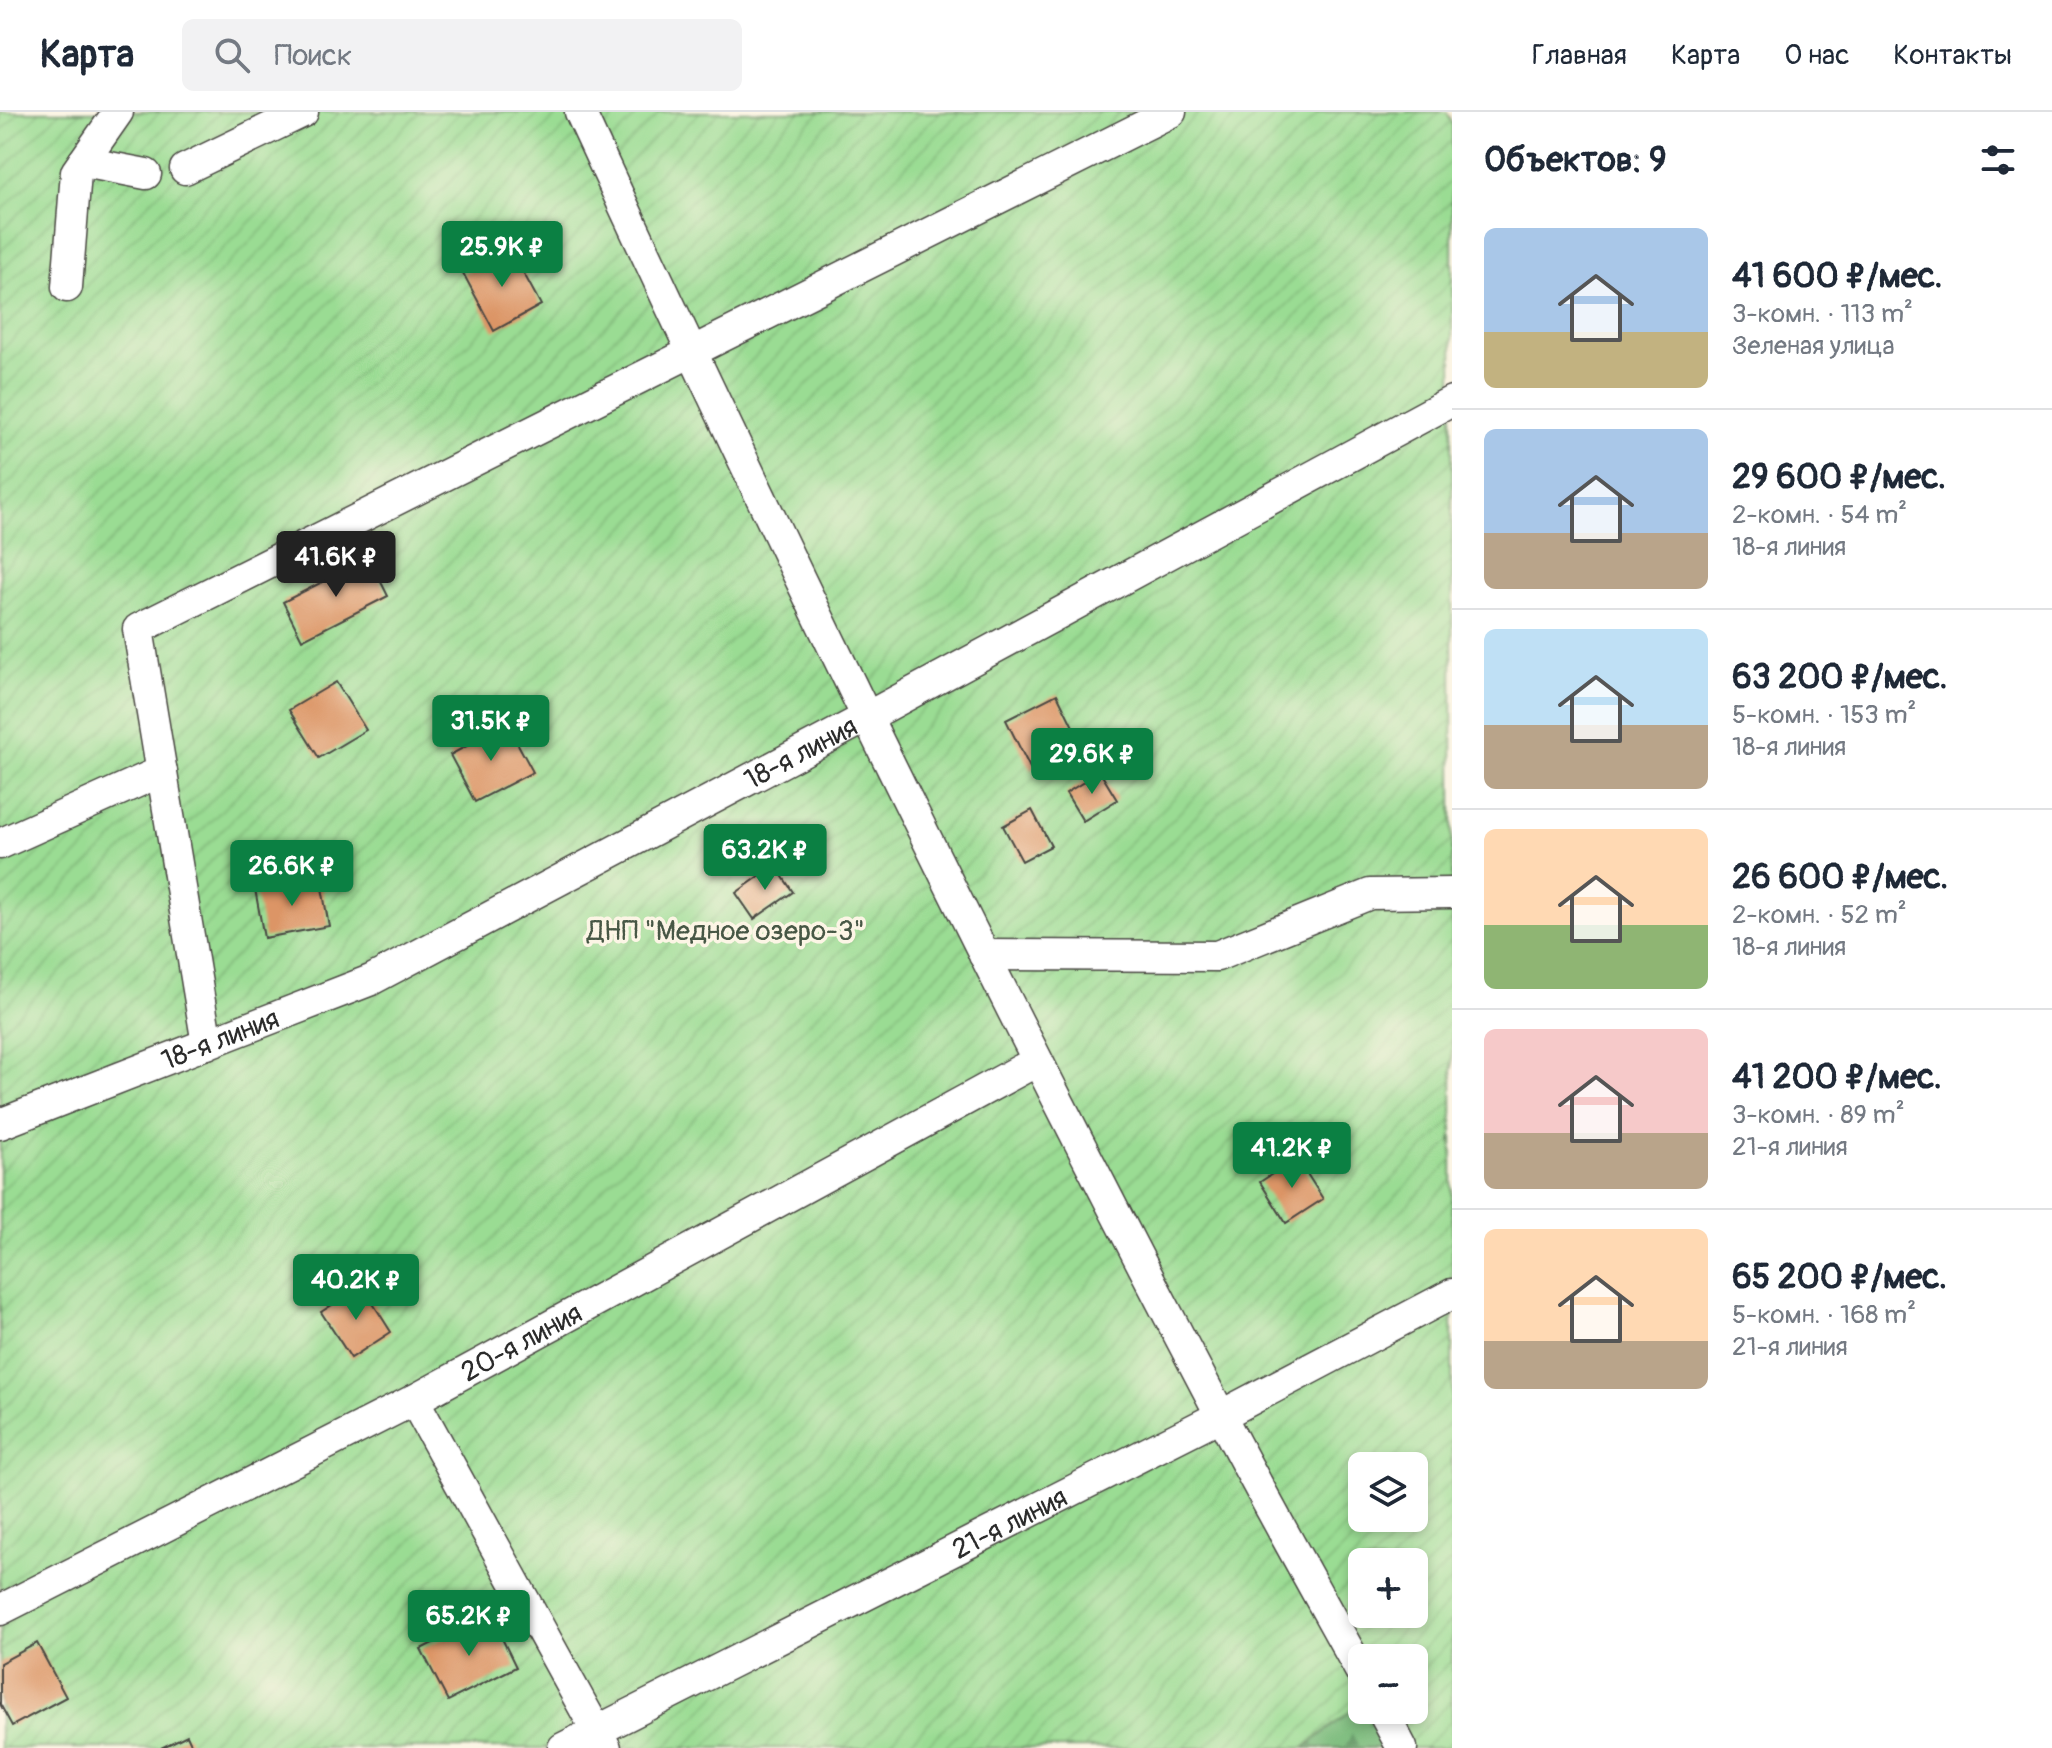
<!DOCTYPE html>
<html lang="ru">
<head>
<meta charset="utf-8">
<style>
	body { margin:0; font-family:Pangolin,sans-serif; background:#f2f2f3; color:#1f2937; height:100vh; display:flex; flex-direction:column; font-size:30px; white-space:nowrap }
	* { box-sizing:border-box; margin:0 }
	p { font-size:26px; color:#747a83 }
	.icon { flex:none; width:44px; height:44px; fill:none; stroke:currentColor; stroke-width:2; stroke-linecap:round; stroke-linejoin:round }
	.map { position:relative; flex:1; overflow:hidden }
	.sheet { display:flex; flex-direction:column; background:#fff; width:600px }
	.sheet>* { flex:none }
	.buttons { position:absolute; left:1348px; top:1340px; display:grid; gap:16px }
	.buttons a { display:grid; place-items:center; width:80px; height:80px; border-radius:12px; background:#fff; box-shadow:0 4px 12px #0003; font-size:40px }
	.price { position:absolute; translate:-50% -68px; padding:0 18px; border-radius:8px; background:#0b8043; color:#fff; font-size:26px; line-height:52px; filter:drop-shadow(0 2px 4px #0008) }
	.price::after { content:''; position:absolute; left:50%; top:48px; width:24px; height:18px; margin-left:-12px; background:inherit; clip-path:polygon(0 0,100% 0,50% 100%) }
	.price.on { background:#222; color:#fff }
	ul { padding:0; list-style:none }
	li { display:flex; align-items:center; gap:24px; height:200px; padding:0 32px }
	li+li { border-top:2px solid #e0e1e3 }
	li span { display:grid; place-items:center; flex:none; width:224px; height:160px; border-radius:12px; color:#555 }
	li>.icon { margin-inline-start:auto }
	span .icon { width:96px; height:96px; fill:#fffc; stroke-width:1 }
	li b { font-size:34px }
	h2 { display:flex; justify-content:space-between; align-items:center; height:96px; padding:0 32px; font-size:34px }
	header { display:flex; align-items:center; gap:48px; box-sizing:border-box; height:112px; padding:0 40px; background:#fff; border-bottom:2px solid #e0e1e3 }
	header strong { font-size:38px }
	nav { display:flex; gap:44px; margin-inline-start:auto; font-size:28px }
	.search { width:560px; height:72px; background:#f2f2f3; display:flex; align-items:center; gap:20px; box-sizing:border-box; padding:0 28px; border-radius:12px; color:#747a83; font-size:30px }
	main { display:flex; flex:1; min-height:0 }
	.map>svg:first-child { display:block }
	.forest { fill:url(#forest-firs); stroke:#537454; stroke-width:2 }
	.garden { fill:url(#garden-furrows); stroke:#62845f; stroke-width:2; fill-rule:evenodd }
	.building { fill:#dc9566 }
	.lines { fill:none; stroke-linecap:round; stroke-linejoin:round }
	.minor-casing { stroke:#494742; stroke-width:33 }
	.minor { stroke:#fff; stroke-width:30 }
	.labels { text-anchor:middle; stroke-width:7; stroke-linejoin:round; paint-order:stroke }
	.street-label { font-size:28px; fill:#2b2b2b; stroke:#fcf5e5 }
	.park-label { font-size:28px; fill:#475745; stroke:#fcf5e5 }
</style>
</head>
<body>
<header>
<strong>Карта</strong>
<div class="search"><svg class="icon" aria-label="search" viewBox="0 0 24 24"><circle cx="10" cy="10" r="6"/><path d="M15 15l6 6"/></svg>Поиск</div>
<nav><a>Главная</a><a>Карта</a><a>О нас</a><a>Контакты</a></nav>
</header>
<main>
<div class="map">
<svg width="1452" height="1636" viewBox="0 0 1452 1636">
	<defs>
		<pattern id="forest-firs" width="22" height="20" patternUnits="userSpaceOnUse" patternTransform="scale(2)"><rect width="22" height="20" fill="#7bbc7d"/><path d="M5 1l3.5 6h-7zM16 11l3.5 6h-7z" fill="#659967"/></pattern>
		<pattern id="garden-furrows" width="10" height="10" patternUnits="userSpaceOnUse" patternTransform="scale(2)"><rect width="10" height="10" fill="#9adc93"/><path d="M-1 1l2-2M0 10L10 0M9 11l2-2" fill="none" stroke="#85bd7f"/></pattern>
	</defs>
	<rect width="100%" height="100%" fill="#fcf5e5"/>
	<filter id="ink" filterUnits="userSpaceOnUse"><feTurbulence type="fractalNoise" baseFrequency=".0125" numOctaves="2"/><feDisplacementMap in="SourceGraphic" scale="16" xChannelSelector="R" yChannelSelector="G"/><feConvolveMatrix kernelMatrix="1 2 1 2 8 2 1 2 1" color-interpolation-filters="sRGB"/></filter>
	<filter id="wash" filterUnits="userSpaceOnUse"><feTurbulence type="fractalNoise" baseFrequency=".006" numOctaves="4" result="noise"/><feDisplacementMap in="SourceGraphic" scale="32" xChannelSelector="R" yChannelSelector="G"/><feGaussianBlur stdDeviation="1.8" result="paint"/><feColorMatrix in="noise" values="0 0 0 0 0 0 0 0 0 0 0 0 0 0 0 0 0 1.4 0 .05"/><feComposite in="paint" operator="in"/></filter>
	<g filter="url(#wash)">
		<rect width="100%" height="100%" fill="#f0e5c7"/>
		<path class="forest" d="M1362,1590V1598H1382L1402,1636H1304Z"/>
		<path class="garden" d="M0,0H1447L1452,10V1636H1402L1382,1598H1414V1546H1362V1590L1304,1636H0ZM1362,1354H1414V1406H1362ZM1362,1450H1414V1502H1362Z"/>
		<g id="blocks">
			<path class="building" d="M510,136L541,193L494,219L463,161Z
				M369,446L388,484L302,528L283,490Z
				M336,570L366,618L319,646L289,598Z
				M1057,582L1082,633L1031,658L1006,608Z
				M507,612L533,660L475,690L450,643Z
				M1100,660L1117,688L1083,709L1066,681Z
				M1032,698L1051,734L1022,749L1003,714Z
				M775,753L793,780L754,807L736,781Z
				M320,765L329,814L264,826L255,777Z
				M1297,1046L1323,1087L1286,1111L1260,1070Z
				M362,1174L391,1220L351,1246L321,1200Z
				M490,1502L516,1555L448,1589L421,1537Z
				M37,1531L66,1585L12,1614L0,1592V1551Z
				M187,1623L193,1636H161Z"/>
		</g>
	</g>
	<g filter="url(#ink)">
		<use href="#blocks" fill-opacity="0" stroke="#494742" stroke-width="2"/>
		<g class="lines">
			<g class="minor-casing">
				<g id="minor">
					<path d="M580,0C782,438 994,873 1219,1300C1265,1389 1314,1475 1362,1562"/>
					<path d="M83,50L146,62"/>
					<path d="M185,57L303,0"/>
					<path d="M67,175L76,60L118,0"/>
					<path d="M0,732L162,659"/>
					<path d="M984,843L1217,844L1370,782L1452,781"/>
					<path d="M207,932L138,517L1171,0"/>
					<path id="s1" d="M0,1012L371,868L867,605L1452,289"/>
					<path d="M414,1288L606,1636"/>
					<path id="s2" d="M0,1498L414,1288L1037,949"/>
					<path d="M1382,1598L1402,1636"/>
					<path id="s3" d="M563,1636L1220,1304L1452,1182"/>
				</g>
			</g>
			<use href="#minor" class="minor"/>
		</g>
	</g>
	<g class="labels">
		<g class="street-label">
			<text dy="10" stroke="none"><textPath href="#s1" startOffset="884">18-я линия</textPath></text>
			<text dy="10" stroke="none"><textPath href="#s1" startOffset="236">18-я линия</textPath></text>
			<text dy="10" stroke="none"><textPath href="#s2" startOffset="586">20-я линия</textPath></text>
			<text dy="10" stroke="none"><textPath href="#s3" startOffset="500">21-я линия</textPath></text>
		</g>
		<g class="park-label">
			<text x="726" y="828">ДНП "Медное озеро-3"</text>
		</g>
	</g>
</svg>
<div class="buttons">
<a><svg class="icon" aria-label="layers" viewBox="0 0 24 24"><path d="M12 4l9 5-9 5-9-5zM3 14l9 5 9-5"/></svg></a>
<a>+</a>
<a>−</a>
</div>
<b class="price" style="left:502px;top:177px">25.9K ₽</b>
<b class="price on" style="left:336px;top:487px">41.6K ₽</b>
<b class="price" style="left:491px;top:651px">31.5K ₽</b>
<b class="price" style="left:1092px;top:684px">29.6K ₽</b>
<b class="price" style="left:765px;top:780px">63.2K ₽</b>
<b class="price" style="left:292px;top:796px">26.6K ₽</b>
<b class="price" style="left:1292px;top:1078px">41.2K ₽</b>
<b class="price" style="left:356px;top:1210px">40.2K ₽</b>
<b class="price" style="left:469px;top:1546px">65.2K ₽</b>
</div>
<section class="sheet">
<h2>Объектов: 9<svg class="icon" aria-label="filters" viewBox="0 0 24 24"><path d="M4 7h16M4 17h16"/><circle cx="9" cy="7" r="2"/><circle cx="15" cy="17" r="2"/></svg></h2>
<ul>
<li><span style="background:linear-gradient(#a9c7e8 65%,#c2b280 0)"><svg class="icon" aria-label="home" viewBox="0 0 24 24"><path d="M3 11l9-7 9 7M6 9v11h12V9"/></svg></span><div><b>41 600 ₽/мес.</b><p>3-комн. · 113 m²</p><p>Зеленая улица</p></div></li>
<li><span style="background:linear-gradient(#a9c7e8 65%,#b9a48a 0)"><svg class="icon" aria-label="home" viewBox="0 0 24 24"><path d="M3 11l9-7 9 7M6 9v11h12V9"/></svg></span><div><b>29 600 ₽/мес.</b><p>2-комн. · 54 m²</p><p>18-я линия</p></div></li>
<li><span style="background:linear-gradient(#bfe0f5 60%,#b9a48a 0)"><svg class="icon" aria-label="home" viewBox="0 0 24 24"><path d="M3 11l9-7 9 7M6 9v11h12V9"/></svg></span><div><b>63 200 ₽/мес.</b><p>5-комн. · 153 m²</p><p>18-я линия</p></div></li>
<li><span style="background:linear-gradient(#ffd9b3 60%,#8fb573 0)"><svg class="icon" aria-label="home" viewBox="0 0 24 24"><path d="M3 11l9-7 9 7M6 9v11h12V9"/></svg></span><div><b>26 600 ₽/мес.</b><p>2-комн. · 52 m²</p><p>18-я линия</p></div></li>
<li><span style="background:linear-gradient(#f6c9c9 65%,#b9a48a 0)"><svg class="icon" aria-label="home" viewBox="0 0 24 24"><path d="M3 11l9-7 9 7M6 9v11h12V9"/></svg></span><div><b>41 200 ₽/мес.</b><p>3-комн. · 89 m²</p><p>21-я линия</p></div></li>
<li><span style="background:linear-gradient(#ffd9b3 70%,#b9a48a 0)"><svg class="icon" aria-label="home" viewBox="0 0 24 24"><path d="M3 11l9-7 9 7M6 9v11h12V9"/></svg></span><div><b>65 200 ₽/мес.</b><p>5-комн. · 168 m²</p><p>21-я линия</p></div></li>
</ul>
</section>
</main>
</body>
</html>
